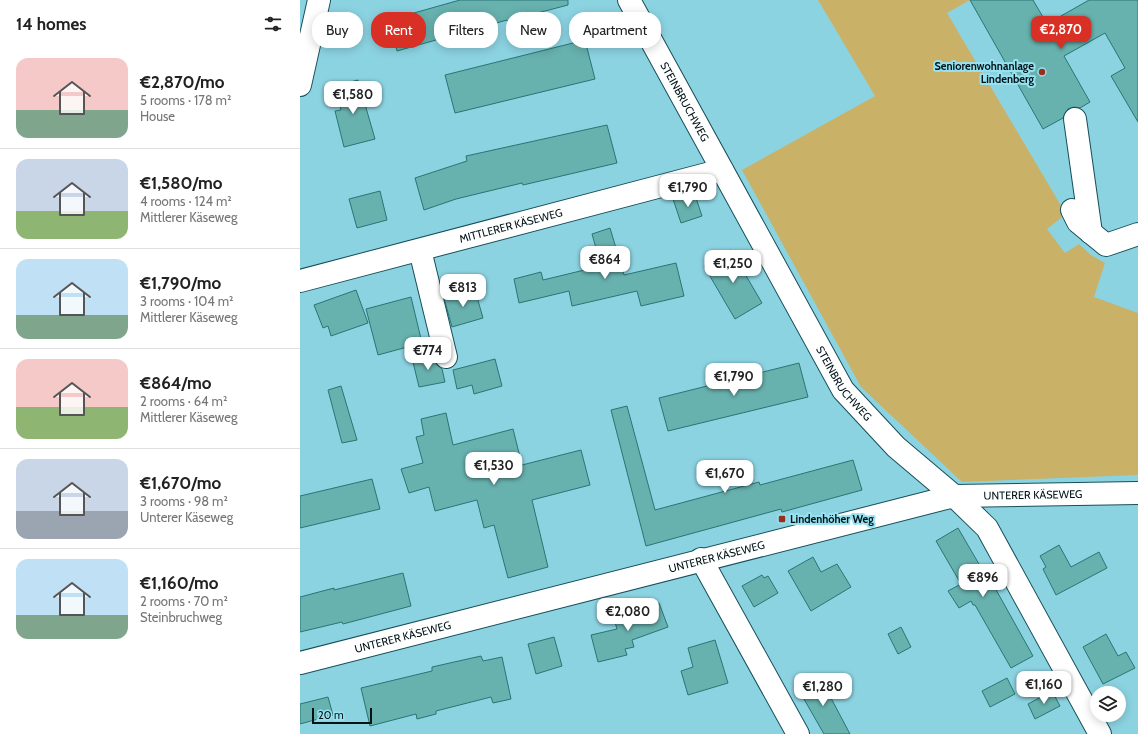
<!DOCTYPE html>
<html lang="en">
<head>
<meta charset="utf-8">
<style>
	body { margin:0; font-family:Cabin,sans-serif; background:#f2f2f2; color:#222; height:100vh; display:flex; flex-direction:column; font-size:15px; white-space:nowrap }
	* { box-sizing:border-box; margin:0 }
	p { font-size:13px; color:#767676 }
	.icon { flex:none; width:22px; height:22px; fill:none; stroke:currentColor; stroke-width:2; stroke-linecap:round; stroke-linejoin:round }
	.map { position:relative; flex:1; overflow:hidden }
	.side { display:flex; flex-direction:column; background:#fff; width:300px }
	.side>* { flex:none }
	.hud { position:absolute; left:12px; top:12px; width:380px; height:36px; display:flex; gap:8px }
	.tools { position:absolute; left:790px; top:686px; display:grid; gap:8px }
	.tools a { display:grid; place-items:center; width:36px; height:36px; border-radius:50%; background:#fff; box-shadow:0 2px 10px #0003; font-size:20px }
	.scale { position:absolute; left:12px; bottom:10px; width:60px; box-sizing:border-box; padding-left:4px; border:2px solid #001317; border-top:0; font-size:11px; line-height:14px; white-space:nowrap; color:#001317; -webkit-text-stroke:3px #98e1f0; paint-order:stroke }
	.price { position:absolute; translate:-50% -34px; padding:0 9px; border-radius:8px; background:#fff; color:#222; font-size:13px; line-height:26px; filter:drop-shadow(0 1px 2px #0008) }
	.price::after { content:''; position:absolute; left:50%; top:24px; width:12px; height:9px; margin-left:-6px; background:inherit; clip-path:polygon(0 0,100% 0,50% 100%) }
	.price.current { background:#d93025; color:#fff }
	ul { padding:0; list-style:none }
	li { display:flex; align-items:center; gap:12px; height:100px; padding:0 16px }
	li+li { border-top:1px solid #e0e0e0 }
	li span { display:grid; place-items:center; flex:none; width:112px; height:80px; border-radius:12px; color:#555 }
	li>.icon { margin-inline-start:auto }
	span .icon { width:48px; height:48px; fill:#fffc; stroke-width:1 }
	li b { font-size:17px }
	h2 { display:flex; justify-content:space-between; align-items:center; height:48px; padding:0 16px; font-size:17px }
	.chip { padding:0 14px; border-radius:16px; background:#fff; box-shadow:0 2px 10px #0003; font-size:14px; line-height:36px }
	.chip.current { background:#d93025; color:#fff }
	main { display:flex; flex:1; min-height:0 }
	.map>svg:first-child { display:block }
	.green { fill:#c9b268 }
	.building { fill:#67b1ae; stroke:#287674 }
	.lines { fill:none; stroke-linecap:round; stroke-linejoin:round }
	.minor-casing { stroke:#164f5a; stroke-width:24 }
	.minor { stroke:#fff; stroke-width:22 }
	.poi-dot { fill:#982f1c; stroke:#98e1f0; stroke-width:1.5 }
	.labels { text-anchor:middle; stroke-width:4; stroke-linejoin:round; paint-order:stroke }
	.poi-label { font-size:11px; font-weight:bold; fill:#001317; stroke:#98e1f0; text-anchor:end }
	.street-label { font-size:11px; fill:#001317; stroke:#98e1f0 }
</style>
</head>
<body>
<main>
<section class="side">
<h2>14 homes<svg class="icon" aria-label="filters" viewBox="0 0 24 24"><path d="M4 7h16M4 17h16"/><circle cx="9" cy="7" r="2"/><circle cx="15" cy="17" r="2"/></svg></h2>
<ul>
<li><span style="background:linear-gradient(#f6c9c9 65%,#7fa58c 0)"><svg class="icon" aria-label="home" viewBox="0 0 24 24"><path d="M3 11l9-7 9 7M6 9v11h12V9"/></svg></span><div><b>€2,870/mo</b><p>5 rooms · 178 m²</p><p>House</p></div></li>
<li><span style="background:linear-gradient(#c9d6e8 65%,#8fb573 0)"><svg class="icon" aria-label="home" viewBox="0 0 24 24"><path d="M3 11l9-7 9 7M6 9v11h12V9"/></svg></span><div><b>€1,580/mo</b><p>4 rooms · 124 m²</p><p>Mittlerer Käseweg</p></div></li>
<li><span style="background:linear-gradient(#bfe0f5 70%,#7fa58c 0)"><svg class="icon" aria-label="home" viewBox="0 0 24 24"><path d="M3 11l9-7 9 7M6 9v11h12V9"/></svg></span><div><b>€1,790/mo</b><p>3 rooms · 104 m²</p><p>Mittlerer Käseweg</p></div></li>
<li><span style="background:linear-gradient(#f6c9c9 60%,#8fb573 0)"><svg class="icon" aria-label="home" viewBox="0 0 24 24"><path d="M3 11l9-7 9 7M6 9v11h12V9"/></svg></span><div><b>€864/mo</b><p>2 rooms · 64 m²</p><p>Mittlerer Käseweg</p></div></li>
<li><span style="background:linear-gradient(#c9d6e8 65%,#9aa5b1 0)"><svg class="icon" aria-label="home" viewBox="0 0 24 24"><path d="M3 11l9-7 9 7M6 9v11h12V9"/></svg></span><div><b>€1,670/mo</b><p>3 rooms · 98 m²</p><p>Unterer Käseweg</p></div></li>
<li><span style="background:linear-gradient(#bfe0f5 70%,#7fa58c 0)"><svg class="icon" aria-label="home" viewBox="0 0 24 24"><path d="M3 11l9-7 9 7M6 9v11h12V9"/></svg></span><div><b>€1,160/mo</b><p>2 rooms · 70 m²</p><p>Steinbruchweg</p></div></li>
</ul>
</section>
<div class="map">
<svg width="838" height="734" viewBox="0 0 838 734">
	<rect width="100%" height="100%" fill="#8cd3e2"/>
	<path class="green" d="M518,0H670L647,13L766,214L747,229L765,253L779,244L791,255L805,263L794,297L838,313V475L662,482L561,387L442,170L575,96Z"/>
	<path class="building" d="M160,0H268V5L207,21V20L97,51L89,20Z
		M670,0H733L747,24L789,0H838V122L811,76L825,68L805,33L764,56L790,102L780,108L774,107L768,109L763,118L743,129Z
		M285,40L295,79L155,113L145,75Z
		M58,80L75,139L44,147L35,111L41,110L35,86Z
		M307,125L317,163L223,185L222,183L156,199L124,210L115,178L167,161L166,156Z
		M80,191L87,220L57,228L49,199Z
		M394,192L402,216L381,223L373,199Z
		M310,228L324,275L376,263L384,296L341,306L337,291L272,306L269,291L219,303L214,279L241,272L243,280L301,266L292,234Z
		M431,250L462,303L435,319L404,266Z
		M56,290L68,323L31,336L28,326L23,328L14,305Z
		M175,290L183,318L152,327L144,298Z
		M111,297L122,343L78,355L66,309Z
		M132,353L137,365L142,369L145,382L119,387L112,358Z
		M195,359L202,386L174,394L172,385L157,389L153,370Z
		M499,363L508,397L368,431L359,398Z
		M41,386L57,440L42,443L28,390Z
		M327,406L355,510L459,482L460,485L553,460L562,490L482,512L481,509L346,546L311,410Z
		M146,413L153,445L213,429L222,465L281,450L290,485L232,500L248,567L208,578L194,525L184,528L177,500L135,511L129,487L109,493L101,469L123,463L116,437L124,435L121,419Z
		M72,479L80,509L0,528V496Z
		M658,528L683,571L685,570L733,656L711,668L675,605H673L671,601L659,608L648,591L661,584L636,541Z
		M759,545L771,567L799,552L807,568L756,595L743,569L746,567L740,556Z
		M513,557L521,572L537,564L551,587L511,611L488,571Z
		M103,573L111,606L43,624L42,622L0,632V597L34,588V590Z
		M462,575L464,578L468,576L478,593L454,607L442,586Z
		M359,603L368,627L332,640L334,647L325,649L327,655L298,662L291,635L317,629L314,619L335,614L334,612Z
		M601,627L611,647L598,654L588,634Z
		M806,634L818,656L826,652L835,668L803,684L783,647Z
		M254,637L262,666L236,674L228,644Z
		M415,640L428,683L388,695L381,671L393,667L388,648Z
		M181,656L183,661L202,657L211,699L193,703L191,697L136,711V714L117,719L116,714L70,726L61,688L132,671V667Z
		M516,676L520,684L523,683L550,734H524L497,687Z
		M707,678L715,694L690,707L682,691Z
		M752,691L760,706L735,719L728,704Z
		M28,697L33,715L0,724V704Z"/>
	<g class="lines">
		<g class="minor-casing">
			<g id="minor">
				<path id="s1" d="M329,0L543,390L596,447L654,496L687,528L800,734"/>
				<path d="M0,85L19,0"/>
				<path d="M775,119L791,233"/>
				<path d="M772,210L778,222L806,245L838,234"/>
				<path d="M120,250L146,357"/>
				<path id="s2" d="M0,281L422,170"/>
				<path d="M401,559L498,734"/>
				<path id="s3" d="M0,663L654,496L838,493"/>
			</g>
		</g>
		<use href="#minor" class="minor"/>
	</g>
	<g class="poi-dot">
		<circle cx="742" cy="72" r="4"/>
		<rect x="478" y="515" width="8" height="8" rx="2"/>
	</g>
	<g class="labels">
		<g class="poi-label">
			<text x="734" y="70">Seniorenwohnanlage<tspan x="734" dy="13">Lindenberg</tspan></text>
			<text x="490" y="523" text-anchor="start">Lindenhöher Weg</text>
		</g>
		<g class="street-label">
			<text dy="4" stroke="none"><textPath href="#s1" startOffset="116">STEINBRUCHWEG</textPath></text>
			<text dy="4" stroke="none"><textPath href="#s2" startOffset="218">MITTLERER KÄSEWEG</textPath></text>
			<text dy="4" stroke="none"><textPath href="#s1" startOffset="440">STEINBRUCHWEG</textPath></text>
			<text dy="4" stroke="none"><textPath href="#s3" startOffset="754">UNTERER KÄSEWEG</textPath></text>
			<text dy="4" stroke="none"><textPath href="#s3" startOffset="430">UNTERER KÄSEWEG</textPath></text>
			<text dy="4" stroke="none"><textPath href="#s3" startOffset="106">UNTERER KÄSEWEG</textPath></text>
		</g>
	</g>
</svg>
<div class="tools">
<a><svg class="icon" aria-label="layers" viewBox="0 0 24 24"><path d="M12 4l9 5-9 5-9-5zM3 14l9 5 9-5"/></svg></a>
</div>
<div class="scale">20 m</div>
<b class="price current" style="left:761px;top:50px">€2,870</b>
<b class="price" style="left:53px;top:115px">€1,580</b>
<b class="price" style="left:388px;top:208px">€1,790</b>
<b class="price" style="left:305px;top:280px">€864</b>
<b class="price" style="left:433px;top:284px">€1,250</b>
<b class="price" style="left:163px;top:308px">€813</b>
<b class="price" style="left:128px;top:371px">€774</b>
<b class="price" style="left:434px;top:397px">€1,790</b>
<b class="price" style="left:194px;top:486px">€1,530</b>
<b class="price" style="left:425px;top:494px">€1,670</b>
<b class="price" style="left:683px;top:598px">€896</b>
<b class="price" style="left:328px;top:632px">€2,080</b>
<b class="price" style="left:744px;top:705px">€1,160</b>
<b class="price" style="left:523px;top:707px">€1,280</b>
<div class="hud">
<a class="chip">Buy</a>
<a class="chip current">Rent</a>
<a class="chip">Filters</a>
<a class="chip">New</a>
<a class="chip">Apartment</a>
</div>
</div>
</main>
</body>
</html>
